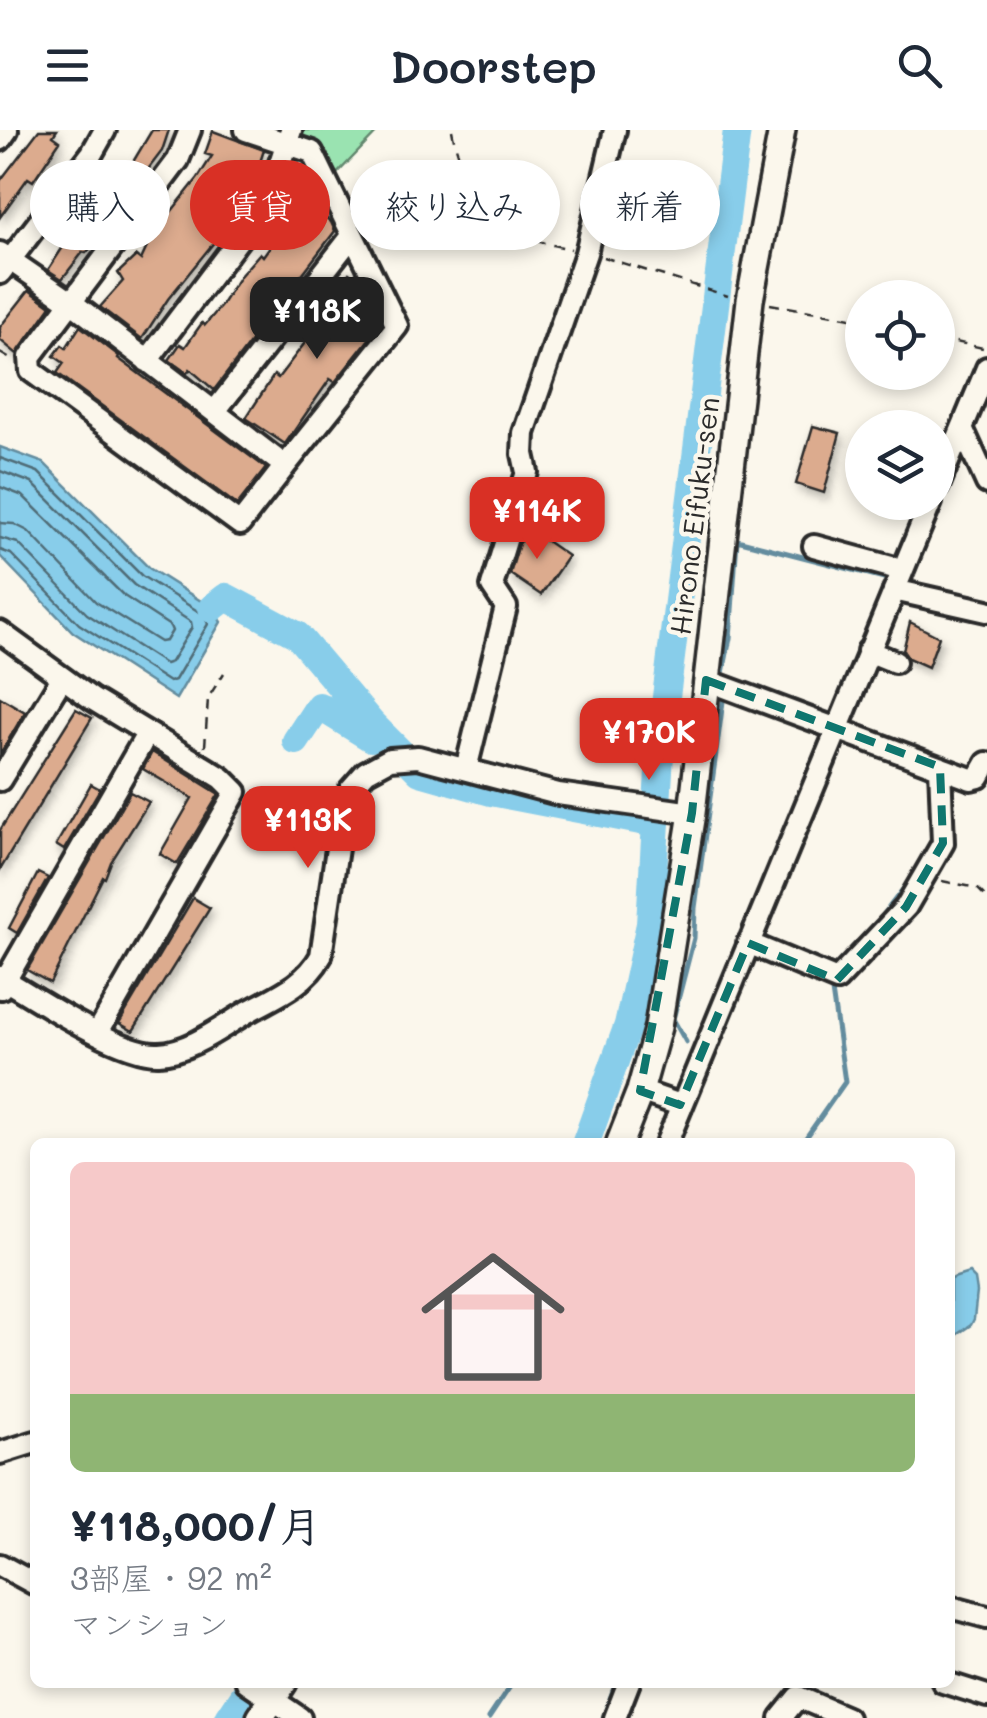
<!DOCTYPE html>
<html lang="ja">
<head>
<meta charset="utf-8">
<style>
	body { margin:0; font-family:Mali,"Klee One",sans-serif; background:#f2f2f3; color:#1f2937; height:100vh; display:flex; flex-direction:column; font-size:38px; white-space:nowrap }
	* { box-sizing:border-box; margin:0 }
	p { font-size:32px; color:#747a83 }
	.icon { flex:none; width:55px; height:55px; fill:none; stroke:currentColor; stroke-width:2; stroke-linecap:round; stroke-linejoin:round }
	.map { position:relative; flex:1; overflow:hidden }
	.panel { position:absolute; left:30px; top:1008px; width:925px; height:550px; display:flex; flex-direction:column; background:#fff; border-radius:15px; box-shadow:0 5px 15px #0003 }
	.panel>* { flex:none }
	.top-card { position:absolute; left:30px; top:30px; width:928px; height:90px; display:flex; gap:20px }
	.tools { position:absolute; left:845px; top:150px; display:grid; gap:20px }
	.tools a { display:grid; place-items:center; width:110px; height:110px; border-radius:50%; background:#fff; box-shadow:0 5px 15px #0003; font-size:50px }
	.price { position:absolute; translate:-50% -85px; padding:0 22px; border-radius:20px; background:#d93025; color:#fff; font-size:32px; line-height:65px; filter:drop-shadow(0 2px 5px #0008) }
	.price::after { content:''; position:absolute; left:50%; top:60px; width:30px; height:22px; margin-left:-15px; background:inherit; clip-path:polygon(0 0,100% 0,50% 100%) }
	.price.selected { background:#222; color:#fff }
	ul { padding:0; list-style:none }
	li { display:grid; align-content:center; gap:20px; height:530px; padding:0 40px }
	li+li { border-top:2px solid #e0e1e3 }
	li span { display:grid; place-items:center; height:310px; border-radius:15px; color:#555 }
	li>.icon { margin-inline-start:auto }
	span .icon { width:180px; height:180px; fill:#fffc; stroke-width:1 }
	li b { font-size:42px }
	.pill { padding:0 35px; border-radius:45px; background:#fff; box-shadow:0 5px 15px #0003; font-size:35px; line-height:90px }
	.pill.selected { background:#d93025; color:#fff }
	header { display:flex; justify-content:space-between; align-items:center; height:130px; padding:0 40px; background:#fff; font-size:45px; font-weight:600 }
	.map>svg:first-child { display:block }
	.green { fill:#9ae3b1; stroke:#62876e; stroke-width:2.5 }
	.water { fill:#88cdea; stroke:#638c9e; stroke-width:2.5 }
	.lines { fill:none; stroke-linecap:round; stroke-linejoin:round }
	.shore { stroke:#506c77; stroke-width:2.5 }
	.stream { stroke:#638c9e; stroke-width:5 }
	.river { stroke:#88cdea; stroke-width:28 }
	.building { fill:#dcab8e; stroke:#2b2b2b; stroke-width:2.5; filter:url(#shadow) }
	.minor-casing { stroke:#2b2b2b; stroke-width:28 }
	.major-casing { stroke:#2b2b2b; stroke-width:32 }
	.path { stroke:#2b2b2b; stroke-width:2.5; stroke-dasharray:10 8; stroke-linecap:butt }
	.minor { stroke:#fbf7ec; stroke-width:20 }
	.major { stroke:#fbf7ec; stroke-width:25 }
	.marked { fill:none; stroke:#0f766e; stroke-width:8; stroke-dasharray:20 12; stroke-linejoin:round }
	.labels { text-anchor:middle; stroke-width:9; stroke-linejoin:round; paint-order:stroke }
	.street-label { font-size:28px; fill:#2b2b2b; stroke:#fbf7ec }
</style>
</head>
<body>
<header><svg class="icon" aria-label="menu" viewBox="0 0 24 24"><path d="M4 6h16M4 12h16M4 18h16"/></svg>Doorstep<svg class="icon" aria-label="search" viewBox="0 0 24 24"><circle cx="10" cy="10" r="6"/><path d="M15 15l6 6"/></svg></header>
<div class="map">
<svg width="987" height="1588" viewBox="0 0 987 1588">
	<defs>
		<filter id="shadow"><feDropShadow dx="3" dy="5.5" stdDeviation="5" flood-color="#0004"/></filter>
	</defs>
	<rect width="100%" height="100%" fill="#fbf7ec"/>
	<filter id="ink" filterUnits="userSpaceOnUse"><feTurbulence type="fractalNoise" baseFrequency=".01" numOctaves="2"/><feDisplacementMap in="SourceGraphic" scale="20" xChannelSelector="R" yChannelSelector="G"/><feConvolveMatrix kernelMatrix="1 2 1 2 8 2 1 2 1" color-interpolation-filters="sRGB"/></filter>
	<g filter="url(#ink)">
		<path class="green" d="M291,0H379L327,54Z"/>
		<path class="water" d="M0,317L44,333L149,438L212,478L221,492L176,569L73,502L0,426Z
			M969,1143L975,1149L977,1162L974,1189L971,1195L956,1205L950,1203V1149Z"/>
		<g class="lines">
			<path class="shore" d="M0,328L38,342L142,446L204,485L208,494L175,550L169,552L79,494L11,424L0,420
				M0,341L32,353L134,455L191,492L192,497L171,532L165,534L87,484L18,413L0,408
				M0,357L23,366L124,466L170,496L172,501L166,511L160,512L96,472L28,401L14,394L0,393"/>
			<path class="stream" d="M722,548L730,508L737,410L892,450
				M904,634L929,646L933,692
				M877,793L910,750
				M832,839L856,815
				M686,912L673,889L694,808L695,778L724,564
				M803,1012L845,952L831,854
				M489,1588L513,1552
				M603,1588L616,1552"/>
			<path class="river" d="M212,478L226,467L297,505L372,594L420,642L491,662L656,694
				M296,611L319,576L371,608L376,606
				M586,1012L628,895L650,794L661,607L737,0
				M229,1588L253,1552"/>
		</g>
		<path class="building" d="M39,0H57L53,6L60,11L33,51L28,48L0,87V51Z
			M152,0H169L162,21L114,84L102,106L86,123L83,122L62,149L48,140L78,94L81,96L97,72L102,75L121,52Z
			M213,1L264,20L250,63L217,62L241,79L168,169L142,209L100,177L123,151L118,143L136,126L141,130L152,106L198,48L212,26L205,24Z
			M301,39L315,59L310,67L291,54Z
			M304,69L331,92L335,101L214,260L190,239L187,243L169,230L180,214L185,217L202,193L205,195L221,176L240,146L260,123L263,126Z
			M349,143L360,151L365,161L358,170L376,183L381,194L335,252L330,249L285,314L246,288L274,245L278,248L304,214Z
			M29,160L51,176L17,224L0,210V197Z
			M80,196L119,226L118,228L266,338L237,375L57,243L64,233L54,226L62,215L66,218Z
			M813,296L840,303L824,363L796,354Z
			M529,399L568,426L541,465L510,444L519,414Z
			M910,492L939,507L928,537L908,528L903,521Z
			M0,567L25,582L0,624Z
			M76,579L92,588L0,740V700Z
			M152,622L219,664L177,734L160,724L192,668L143,639Z
			M91,654L100,659L64,720L56,715Z
			M130,662L149,672L111,732L105,748L103,747L50,853L27,840Z
			M38,743L48,748L17,803L9,798Z
			M193,768L210,778L133,901L119,893Z"/>
		<g class="lines">
			<g class="minor-casing">
				<path id="minor" d="M190,0L178,30L30,227L31,241L240,394L285,336
					M0,10L7,0
					M0,123L71,172L285,336L397,196L312,22L246,0
					M0,143L92,23L105,0
					M147,231L267,72L291,0
					M215,281L352,106
					M962,298L987,353
					M938,356L987,238
					M814,416L902,440
					M894,460L987,481
					M0,502L92,569L222,648L236,662L98,902
					M868,521L895,532
					M706,550L971,649L979,647L987,633
					M466,639L506,477L492,456L527,342L523,324L524,303L586,123L615,0
					M0,650L62,548
					M748,813L837,850L906,777L943,713L940,637
					M0,847C35,868 121,925 159,923C190,922 223,896 249,881C277,866 306,854 321,826L342,685L350,660L366,642L390,629L418,627L558,664L692,683
					M1,858L147,604
					M640,961L680,975
					M667,1012L931,372
					M0,1323L35,1312
					M0,1435L35,1454
					M950,1477L987,1487
					M247,1552L300,1588
					M943,1552L987,1566
					M615,1588L629,1552
					M781,1588L798,1567L847,1588"/>
			</g>
			<g class="major-casing">
				<path id="major" d="M620,1012L640,961L658,897L692,683L750,170L782,0
					M260,1588L284,1552"/>
			</g>
			<path class="path" d="M452,0C459,40 483,80 518,103C533,112 554,115 571,119
				M603,127L728,166
				M770,174L862,190
				M938,208L987,219
				M0,223L12,230
				M205,617L208,568L224,543
				M942,751L977,758L987,768"/>
			<use href="#minor" class="minor"/>
			<use href="#major" class="major"/>
		</g>
	</g>
	<path class="marked" d="M706,550L940,637L943,713L906,777L837,850L748,813L680,975L640,961L692,683Z"/>
	<g class="labels">
		<g class="street-label">
			<text transform="translate(695 386) rotate(-83)" y="10">Hirono Eifuku-sen</text>
		</g>
	</g>
</svg>
<div class="tools">
<a><svg class="icon" aria-label="locate" viewBox="0 0 24 24"><circle cx="12" cy="12" r="6"/><path d="M12 2v4M12 18v4M2 12h4M18 12h4"/></svg></a>
<a><svg class="icon" aria-label="layers" viewBox="0 0 24 24"><path d="M12 4l9 5-9 5-9-5zM3 14l9 5 9-5"/></svg></a>
</div>
<b class="price selected" style="left:317px;top:232px">¥118K</b>
<b class="price" style="left:537px;top:432px">¥114K</b>
<b class="price" style="left:649px;top:653px">¥170K</b>
<b class="price" style="left:308px;top:741px">¥113K</b>
<div class="top-card">
<a class="pill">購入</a>
<a class="pill selected">賃貸</a>
<a class="pill">絞り込み</a>
<a class="pill">新着</a>
</div>
<section class="panel">
<ul>
<li><span style="background:linear-gradient(#f6c9c9 75%,#8fb573 0)"><svg class="icon" aria-label="home" viewBox="0 0 24 24"><path d="M3 11l9-7 9 7M6 9v11h12V9"/></svg></span><div><b>¥118,000/月</b><p>3部屋 · 92 m²</p><p>マンション</p></div></li>
</ul>
</section>
</div>
</body>
</html>
